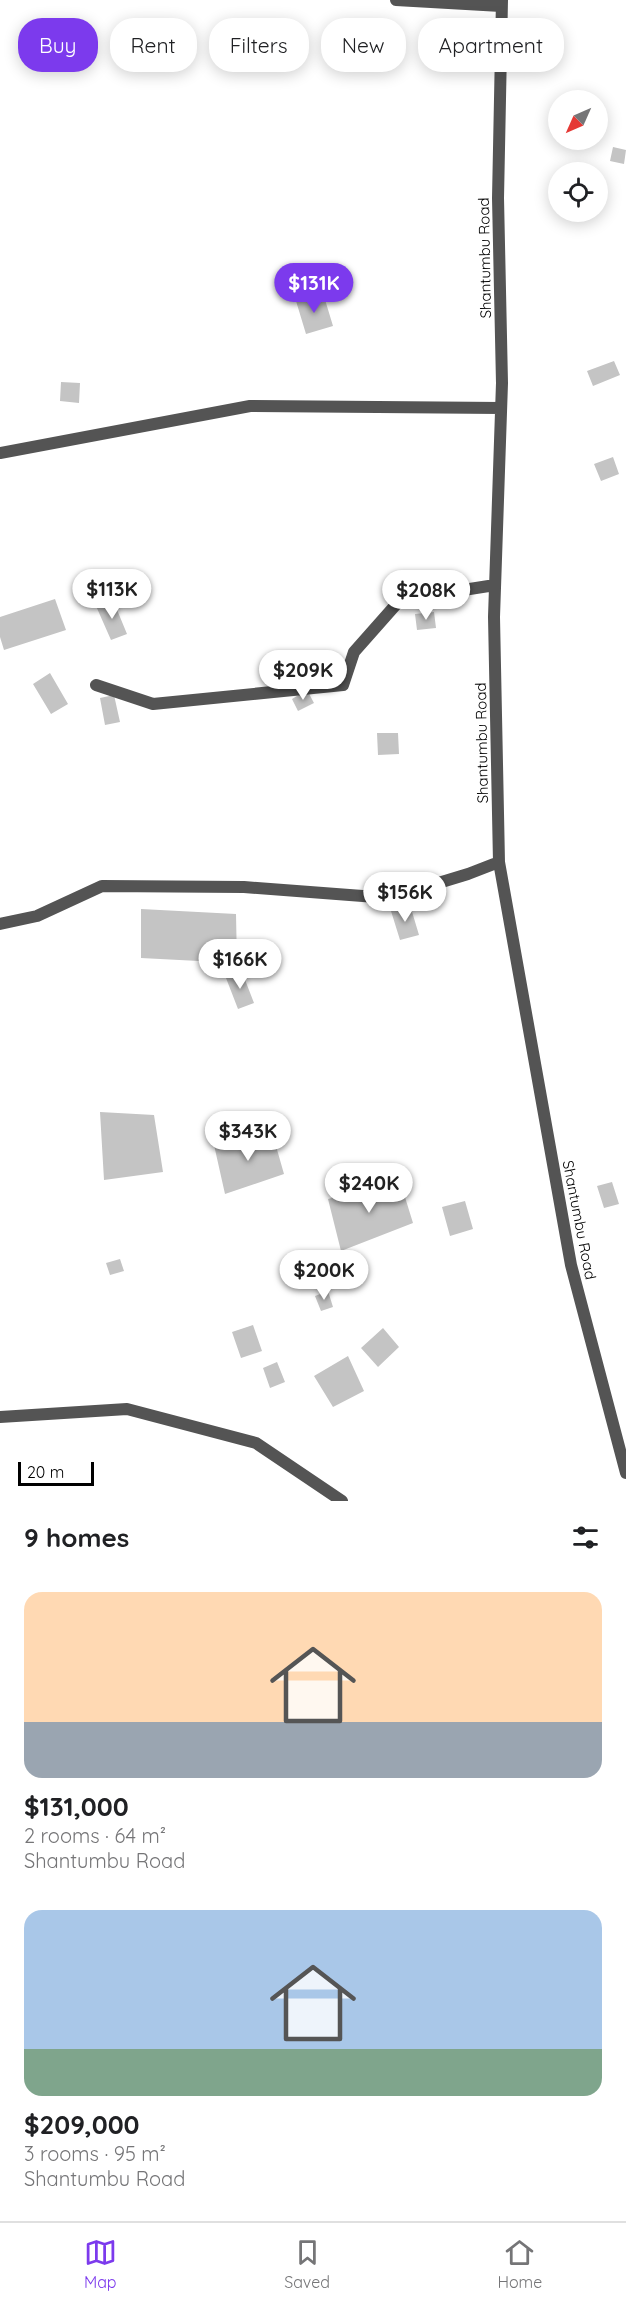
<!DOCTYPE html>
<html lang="en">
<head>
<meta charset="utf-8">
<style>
	body { margin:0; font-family:Quicksand,sans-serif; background:#f6f6f6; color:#202124; height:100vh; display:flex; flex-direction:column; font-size:22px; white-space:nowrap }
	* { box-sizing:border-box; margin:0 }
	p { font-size:20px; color:#757577 }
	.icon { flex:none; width:33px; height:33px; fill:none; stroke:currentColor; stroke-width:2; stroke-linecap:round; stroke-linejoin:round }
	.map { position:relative; height:1501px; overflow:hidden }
	.drawer { display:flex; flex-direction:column; background:#fff; flex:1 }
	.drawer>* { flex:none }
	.banner { position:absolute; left:18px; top:18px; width:591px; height:54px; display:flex; gap:12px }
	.needle { width:39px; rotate:225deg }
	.fabs { position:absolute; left:548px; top:90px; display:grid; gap:12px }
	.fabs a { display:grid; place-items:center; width:60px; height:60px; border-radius:50%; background:#fff; box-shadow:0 3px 15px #0003; font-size:30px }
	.scale { position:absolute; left:18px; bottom:15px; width:76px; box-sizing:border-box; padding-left:6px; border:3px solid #000; border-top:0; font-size:16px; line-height:21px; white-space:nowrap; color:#000; -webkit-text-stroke:4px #fff; paint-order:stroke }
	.price { position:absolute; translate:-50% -51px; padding:0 14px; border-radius:21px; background:#fff; color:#222; font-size:20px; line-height:39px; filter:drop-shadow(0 2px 3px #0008) }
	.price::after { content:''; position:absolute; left:50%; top:36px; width:18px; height:14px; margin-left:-9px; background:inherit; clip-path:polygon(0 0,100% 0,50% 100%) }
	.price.on { background:#7c3aed; color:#fff }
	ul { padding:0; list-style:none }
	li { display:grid; align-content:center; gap:12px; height:318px; padding:0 24px }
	li span { display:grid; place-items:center; height:186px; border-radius:18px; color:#555 }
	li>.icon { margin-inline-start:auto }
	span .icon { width:108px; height:108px; fill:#fffc; stroke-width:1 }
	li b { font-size:26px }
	h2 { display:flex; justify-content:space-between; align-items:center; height:72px; padding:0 24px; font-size:26px }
	.chip { padding:0 21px; border-radius:24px; background:#fff; box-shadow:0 3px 15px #0003; font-size:21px; line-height:54px }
	.chip.on { background:#7c3aed; color:#fff }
	.tab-bar { display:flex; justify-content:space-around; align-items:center; height:84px; border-top:2px solid #e0e0e0; background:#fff; font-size:16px; color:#757577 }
	.tab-bar a { display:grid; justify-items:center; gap:3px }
	.tab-bar .on { color:#7c3aed }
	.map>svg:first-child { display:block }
	.building { fill:#c4c4c4 }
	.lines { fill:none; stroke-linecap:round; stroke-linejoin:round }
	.minor { stroke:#545454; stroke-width:12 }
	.labels { text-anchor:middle; stroke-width:5; stroke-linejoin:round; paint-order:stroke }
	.street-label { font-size:15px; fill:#000; stroke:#fff }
</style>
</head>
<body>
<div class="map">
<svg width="626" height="1501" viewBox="0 0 626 1501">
	<rect width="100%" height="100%" fill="#fff"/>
	<path class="building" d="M613,147L626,150L624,164L610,161Z
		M323,293L333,326L306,334L296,301Z
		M614,361L620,375L593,386L587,371Z
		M61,382L80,383L79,403L60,401Z
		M613,457L619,474L601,481L594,464Z
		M55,599L66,630L4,650L0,637V617Z
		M113,600L127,634L111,640L96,606Z
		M434,612L436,628L417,630L415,614Z
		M50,673L68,704L51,714L33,684Z
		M307,690L314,703L298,711L292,699Z
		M114,695L120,722L105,725L100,698Z
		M377,733H398L399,754L378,755Z
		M410,905L419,935L400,940L391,911Z
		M141,909L236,914L237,963L141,958Z
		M242,972L254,1003L238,1009L226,978Z
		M100,1112L154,1115L163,1172L104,1180Z
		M272,1132L284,1174L225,1194L214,1145Z
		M400,1181L413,1223L341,1251L328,1199Z
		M612,1182L619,1204L604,1208L597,1186Z
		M465,1201L473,1229L450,1236L442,1207Z
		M341,1251L351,1271L335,1278L326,1258Z
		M120,1259L124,1271L110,1275L106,1263Z
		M306,1264L318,1274L308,1287L295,1277Z
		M328,1291L333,1307L321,1311L315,1296Z
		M253,1325L262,1351L241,1358L232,1332Z
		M383,1328L399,1347L378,1367L361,1348Z
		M348,1356L364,1391L333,1407L314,1376Z
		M277,1362L285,1382L270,1388L263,1368Z"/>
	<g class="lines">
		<path class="minor" d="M396,0L501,6
			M502,0L498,198L502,383L494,617L499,862L571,1265L626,1473
			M0,453L250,406L501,408
			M96,685L153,704L343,685L354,652L400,600L495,585
			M0,924L37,916L102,886L244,887L389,898L468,874L499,862
			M0,1417L127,1409L256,1443L342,1501"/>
	</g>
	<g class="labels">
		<g class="street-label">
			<text transform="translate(485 258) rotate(-91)" y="5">Shantumbu Road</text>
			<text transform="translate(482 743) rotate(-91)" y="5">Shantumbu Road</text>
			<text transform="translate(579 1220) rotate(79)" y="5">Shantumbu Road</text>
		</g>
	</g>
</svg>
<div class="fabs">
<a><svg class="needle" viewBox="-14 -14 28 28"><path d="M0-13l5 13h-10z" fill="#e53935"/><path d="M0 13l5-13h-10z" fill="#757577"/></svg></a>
<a><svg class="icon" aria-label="locate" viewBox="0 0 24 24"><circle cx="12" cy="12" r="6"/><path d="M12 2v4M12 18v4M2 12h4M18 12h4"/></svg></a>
</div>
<div class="scale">20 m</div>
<b class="price on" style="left:314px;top:314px">$131K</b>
<b class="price" style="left:112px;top:620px">$113K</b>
<b class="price" style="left:426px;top:621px">$208K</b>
<b class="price" style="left:303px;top:701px">$209K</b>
<b class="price" style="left:405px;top:923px">$156K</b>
<b class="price" style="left:240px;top:990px">$166K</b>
<b class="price" style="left:248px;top:1162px">$343K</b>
<b class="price" style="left:369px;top:1214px">$240K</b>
<b class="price" style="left:324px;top:1301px">$200K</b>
<div class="banner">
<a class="chip on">Buy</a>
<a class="chip">Rent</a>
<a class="chip">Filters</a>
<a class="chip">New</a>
<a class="chip">Apartment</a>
</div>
</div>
<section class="drawer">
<h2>9 homes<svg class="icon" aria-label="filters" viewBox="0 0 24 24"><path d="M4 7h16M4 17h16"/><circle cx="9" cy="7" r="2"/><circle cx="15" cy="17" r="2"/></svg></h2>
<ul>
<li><span style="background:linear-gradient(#ffd9b3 70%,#9aa5b1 0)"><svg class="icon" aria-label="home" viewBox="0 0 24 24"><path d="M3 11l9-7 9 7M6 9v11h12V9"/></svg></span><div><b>$131,000</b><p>2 rooms · 64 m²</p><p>Shantumbu Road</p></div></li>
<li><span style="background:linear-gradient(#a9c7e8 75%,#7fa58c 0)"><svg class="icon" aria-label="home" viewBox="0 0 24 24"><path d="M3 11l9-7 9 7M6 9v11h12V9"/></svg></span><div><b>$209,000</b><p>3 rooms · 95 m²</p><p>Shantumbu Road</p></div></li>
</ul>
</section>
<nav class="tab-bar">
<a class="on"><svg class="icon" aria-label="map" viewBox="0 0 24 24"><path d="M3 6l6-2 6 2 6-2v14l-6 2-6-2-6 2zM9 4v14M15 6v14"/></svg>Map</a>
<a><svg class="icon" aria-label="saved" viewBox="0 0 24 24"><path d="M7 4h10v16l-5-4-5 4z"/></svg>Saved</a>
<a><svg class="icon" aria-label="home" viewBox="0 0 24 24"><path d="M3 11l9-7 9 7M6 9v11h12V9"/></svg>Home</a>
</nav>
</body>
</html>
